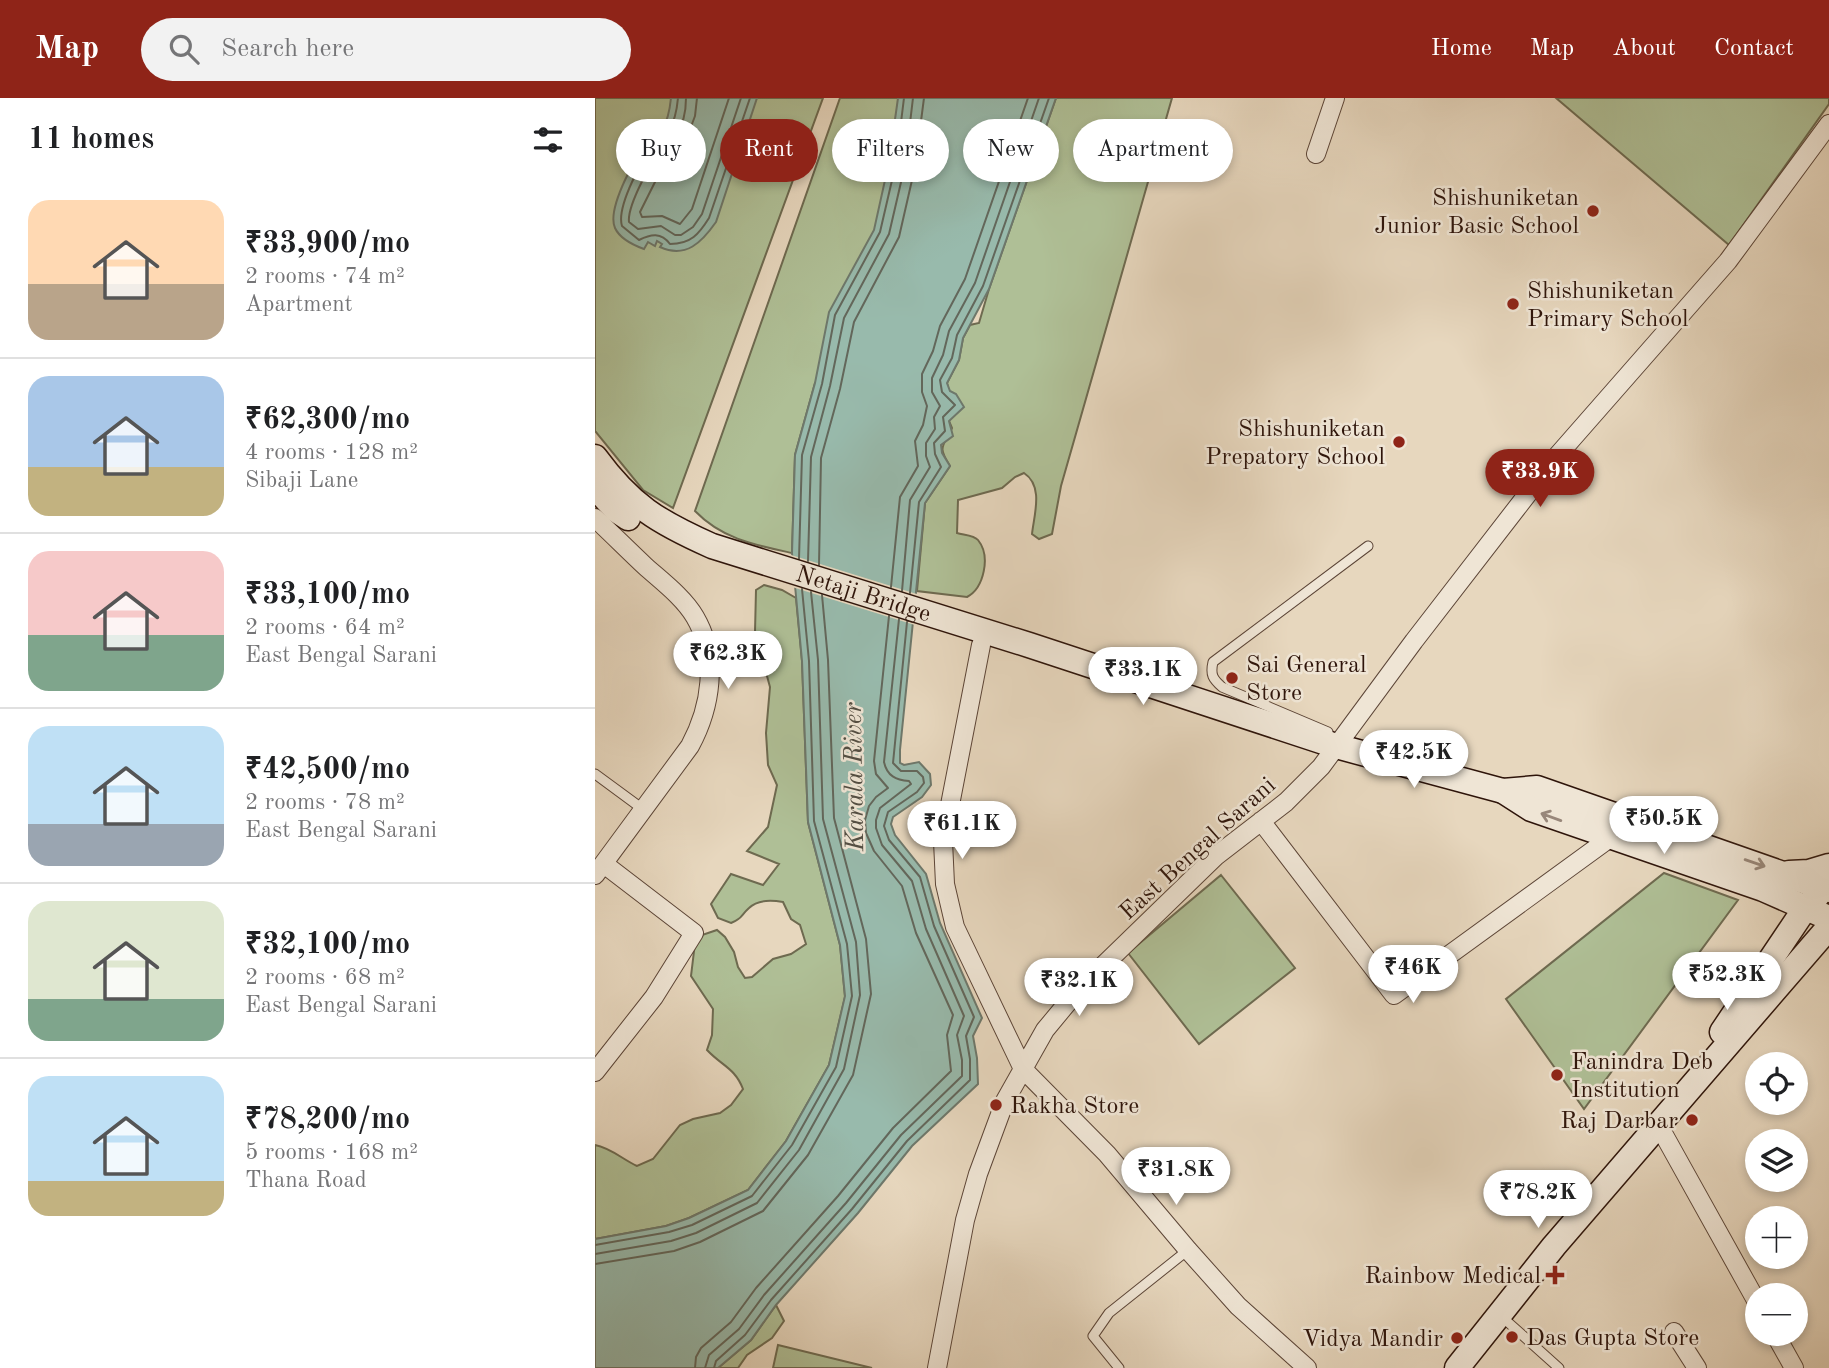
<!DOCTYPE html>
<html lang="en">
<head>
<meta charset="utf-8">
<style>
	body { margin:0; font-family:"Old Standard TT",serif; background:#f2f2f2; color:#202124; height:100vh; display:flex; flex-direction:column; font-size:26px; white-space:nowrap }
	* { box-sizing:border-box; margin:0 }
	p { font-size:23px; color:#757577 }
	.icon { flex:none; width:38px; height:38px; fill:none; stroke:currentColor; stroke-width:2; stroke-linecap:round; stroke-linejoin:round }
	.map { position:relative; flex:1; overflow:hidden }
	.details { display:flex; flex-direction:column; background:#fff; width:595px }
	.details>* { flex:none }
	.guide { position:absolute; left:21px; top:21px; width:665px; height:63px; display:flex; gap:14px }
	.buttons { position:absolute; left:1150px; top:954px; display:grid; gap:14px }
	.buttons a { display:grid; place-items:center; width:63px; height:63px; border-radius:50%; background:#fff; box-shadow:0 4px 10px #0003; font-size:35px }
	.price { position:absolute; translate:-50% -60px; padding:0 16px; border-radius:24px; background:#fff; color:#222; font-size:23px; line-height:46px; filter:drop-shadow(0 2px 4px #0008) }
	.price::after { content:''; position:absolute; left:50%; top:42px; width:21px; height:16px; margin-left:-10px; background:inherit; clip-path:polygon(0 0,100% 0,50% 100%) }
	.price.on { background:#8f2418; color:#fff }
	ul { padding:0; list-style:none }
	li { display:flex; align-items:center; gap:21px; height:175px; padding:0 28px }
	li+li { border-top:2px solid #e0e0e0 }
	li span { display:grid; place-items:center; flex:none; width:196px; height:140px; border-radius:21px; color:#555 }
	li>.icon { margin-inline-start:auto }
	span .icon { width:84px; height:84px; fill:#fffc; stroke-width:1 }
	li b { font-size:30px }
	h2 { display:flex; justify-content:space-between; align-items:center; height:84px; padding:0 28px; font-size:30px }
	.chip { padding:0 24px; border-radius:32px; background:#fff; box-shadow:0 4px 10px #0003; font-size:24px; line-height:63px }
	.chip.on { background:#8f2418; color:#fff }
	header { display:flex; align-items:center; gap:42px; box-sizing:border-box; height:98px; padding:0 35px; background:#8f2418; color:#fff }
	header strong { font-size:33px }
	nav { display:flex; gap:38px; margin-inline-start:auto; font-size:24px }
	.search { width:490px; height:63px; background:#f2f2f2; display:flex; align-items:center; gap:18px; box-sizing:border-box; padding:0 24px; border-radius:38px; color:#757577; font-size:26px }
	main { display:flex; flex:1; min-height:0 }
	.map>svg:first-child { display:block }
	.green { fill:#afbf96; stroke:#6e6a50; stroke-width:2 }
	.water { fill:#98baac; stroke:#6e786b; stroke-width:2 }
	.pier { fill:#e7d7be }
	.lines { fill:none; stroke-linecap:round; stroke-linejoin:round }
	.shore { stroke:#63675b; stroke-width:2 }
	.lane-casing { stroke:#5c4537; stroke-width:11 }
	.street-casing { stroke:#5c4537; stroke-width:20 }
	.secondary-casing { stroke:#2e140a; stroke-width:27 }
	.lane { stroke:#efe5d5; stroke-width:9 }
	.street { stroke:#efe5d5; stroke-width:18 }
	.secondary { stroke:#efe5d5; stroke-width:24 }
	.oneway { stroke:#98877a }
	.poi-dot { fill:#8f2418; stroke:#efe5d5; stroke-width:2.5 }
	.labels { text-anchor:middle; stroke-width:5; stroke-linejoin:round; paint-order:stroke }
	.poi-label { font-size:24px; fill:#2e140a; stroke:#efe5d5; text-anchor:end }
	.street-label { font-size:24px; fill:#2e140a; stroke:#efe5d5 }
	.water-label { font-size:26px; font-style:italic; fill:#534e43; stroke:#efe5d5 }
</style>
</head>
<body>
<header>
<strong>Map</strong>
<div class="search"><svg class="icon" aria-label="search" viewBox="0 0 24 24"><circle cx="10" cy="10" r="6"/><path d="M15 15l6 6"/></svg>Search here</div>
<nav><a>Home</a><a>Map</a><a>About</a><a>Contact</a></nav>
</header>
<main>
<section class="details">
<h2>11 homes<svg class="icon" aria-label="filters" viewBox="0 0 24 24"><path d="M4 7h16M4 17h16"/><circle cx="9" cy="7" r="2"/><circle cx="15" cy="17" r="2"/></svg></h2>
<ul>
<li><span style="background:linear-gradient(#ffd9b3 60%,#b9a48a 0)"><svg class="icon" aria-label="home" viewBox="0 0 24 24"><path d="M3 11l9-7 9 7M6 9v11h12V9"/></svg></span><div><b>₹33,900/mo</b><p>2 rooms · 74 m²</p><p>Apartment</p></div></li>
<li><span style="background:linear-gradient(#a9c7e8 65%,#c2b280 0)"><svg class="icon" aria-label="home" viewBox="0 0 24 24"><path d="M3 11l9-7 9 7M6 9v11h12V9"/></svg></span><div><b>₹62,300/mo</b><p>4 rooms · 128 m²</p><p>Sibaji Lane</p></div></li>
<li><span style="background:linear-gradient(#f6c9c9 60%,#7fa58c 0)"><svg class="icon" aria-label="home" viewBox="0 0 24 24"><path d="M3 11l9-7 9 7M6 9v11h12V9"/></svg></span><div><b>₹33,100/mo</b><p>2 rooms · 64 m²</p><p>East Bengal Sarani</p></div></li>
<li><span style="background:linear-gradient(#bfe0f5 70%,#9aa5b1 0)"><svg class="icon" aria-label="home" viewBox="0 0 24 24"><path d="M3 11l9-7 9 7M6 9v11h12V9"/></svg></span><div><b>₹42,500/mo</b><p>2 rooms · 78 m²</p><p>East Bengal Sarani</p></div></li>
<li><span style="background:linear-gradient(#dfe7d0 70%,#7fa58c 0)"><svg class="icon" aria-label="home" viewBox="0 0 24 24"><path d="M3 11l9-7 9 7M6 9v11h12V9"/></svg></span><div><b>₹32,100/mo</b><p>2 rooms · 68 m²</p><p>East Bengal Sarani</p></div></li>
<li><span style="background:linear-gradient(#bfe0f5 75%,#c2b280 0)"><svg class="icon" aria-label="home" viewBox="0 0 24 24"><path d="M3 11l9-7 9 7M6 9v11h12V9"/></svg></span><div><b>₹78,200/mo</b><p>5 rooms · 168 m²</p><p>Thana Road</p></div></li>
</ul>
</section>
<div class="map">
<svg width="1234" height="1270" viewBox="0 0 1234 1270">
	<rect width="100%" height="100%" fill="#e7d7be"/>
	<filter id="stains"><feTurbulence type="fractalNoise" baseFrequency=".00286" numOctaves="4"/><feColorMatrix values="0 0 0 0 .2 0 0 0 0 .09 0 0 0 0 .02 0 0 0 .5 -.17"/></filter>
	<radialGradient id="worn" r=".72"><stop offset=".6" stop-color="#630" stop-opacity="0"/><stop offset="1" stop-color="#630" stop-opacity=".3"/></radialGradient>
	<path class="green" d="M0,0H228L78,410L48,392L0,333Z
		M245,0H309L315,25L238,267L220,285L200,357L197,455C160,447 127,441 100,413Z
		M461,0H577L466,388L457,436L444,441L437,436C439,417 449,388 429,375L420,379L407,390L363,402L362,435C369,437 379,437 383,442C396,458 389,490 372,499L322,493L330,405L355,368C342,348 348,349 357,330L354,323L359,316L352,285L364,262L368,240L375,227L384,225L394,191Z
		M961,0H1234V6L1134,147Z
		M169,487L187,492L201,500L207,563L213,724L245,847L250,899L234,967L191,1043L153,1092L94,1120L71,1128L0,1141V1047C16,1050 27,1061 42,1068L58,1061L85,1027L98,1021L125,1015L136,1007L148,991C140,970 127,968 112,952L117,937L118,911L96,878L100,845L104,838L122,832L130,839L139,854L143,869L150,880L157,879L178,861L196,856L211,846L205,827L196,821L188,804C177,802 163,801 154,810C145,818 148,820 136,825L123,820L116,806L136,776L168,787L184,766L152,753L173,729L182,687L173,667L171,635L175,589L160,534L161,492Z
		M1069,775L1143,802L989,1011L911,901Z
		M626,777L700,870L604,946L533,855Z
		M181,1207L189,1223L177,1240L152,1257L143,1270H123L156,1242Z
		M183,1247L277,1270H178Z"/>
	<path class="water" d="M76,0H162L121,124C107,144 91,161 65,149L67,146L62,143L60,148L53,144L49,151C38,147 25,141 20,130C11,110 44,51 58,37C61,35 64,34 67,31C73,23 75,10 76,0Z
		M303,0H461L394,191L368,240L364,262L352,285L355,293L361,296L369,309L354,323L358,338L346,347L347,355L355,368L330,405L305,652V665L309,667L324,664L335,676L336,687L327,699L298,719L296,726L300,737L331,776L345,825L387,920L378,938L382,960L383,986L317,1048L263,1115L181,1207L156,1242L123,1270H0V1141L71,1128L94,1120L153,1092L191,1043L234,967L250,898L245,847L213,724L207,563L197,455L200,357L220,285L234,214L279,132L294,64Z"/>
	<path class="pier" d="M193,456L325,497L323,528L197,489Z"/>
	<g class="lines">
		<path class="shore" d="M83,0C82,11 80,23 74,32C71,37 66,39 62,43C48,58 21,109 27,128L44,142C56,136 66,134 75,146C96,146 104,136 114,120L155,0
			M91,0C91,13 88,27 81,38C78,43 73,45 69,49C57,61 32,108 34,124L43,131L66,128L80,137H86L98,129L107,116L146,0
			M102,0L100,18L91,42L76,57L65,74L45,114L47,119L67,118L85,126L97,111L134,0
			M204,461L207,357L227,286L240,217L285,134L301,65L309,0
			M213,463L216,359L235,288L249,220L294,136L310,67L318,0
			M224,467L226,360L245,291L259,224L304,139L320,69L329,0
			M296,489L305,399L323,368L320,343L328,327L332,308L327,294V276L338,253L345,228L370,181L433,0
			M307,493L315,402L335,369L331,358V345L340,331L339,319L345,308L337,294V280L348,257L354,233L380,185L444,0
			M315,495L324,404L346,369L340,356L339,345L350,333L348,319L360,307L347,294L345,282L357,260L362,237L388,188L454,0
			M0,1147L74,1134L97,1127L157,1098L197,1047L241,969L257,898L252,846L219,723L214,563L207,491
			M0,1156L76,1143L101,1135L162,1105L204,1052L249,971L265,897L261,844L228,721L223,562L216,494
			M0,1166L79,1153L105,1144L168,1113L213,1057L258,977L276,896L271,841L239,720L233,562L227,497
			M100,1270L101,1259L106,1250L136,1224L161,1190L243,1098L298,1030L356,973L352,937L358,917L321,835L307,788L279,753L271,735L270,722L274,708L281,699L293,690L281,676L279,663L294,518
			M110,1270L114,1257L144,1231L169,1197L251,1105L306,1037L367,978V962L362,937L369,918L331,831L317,783L287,747L281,730V722L285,710L316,686L314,683C301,682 292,678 289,664L304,521
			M119,1270L121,1263L150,1237L176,1202L257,1111L312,1043L375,982V961L371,938L379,919L339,828L325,779L294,742L289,728L293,714L322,694L329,685L328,679L322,673H306L298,665L312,524"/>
		<g class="lane-casing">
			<path id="lane" d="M733,634L627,589C618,581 615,577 618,564L773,448
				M0,676L49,712
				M906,1218L964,1270
				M524,1270L498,1238L514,1215L593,1152"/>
		</g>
		<g class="street-casing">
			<path id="street" d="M721,56L740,0
				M0,420C17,436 34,453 51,469C68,484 89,500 100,519C124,560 116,609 95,648L0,777
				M386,547L348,743L350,786L360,829L428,971L512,1056L593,1152L643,1208L712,1270
				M666,723L799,897L1015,740
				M0,974L59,899L99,835L9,766
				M1064,1028L1162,1204
				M1079,1234L1102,1270
				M1180,1236L1199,1270
				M342,1270L370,1122L383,1076L410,1003L450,932L484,891L621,758L691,704L726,669L819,543L962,358L1133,163L1234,26"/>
		</g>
		<g class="secondary-casing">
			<g id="secondary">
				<path id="s1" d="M0,359C36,408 63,424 117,448L434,547L741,648L908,693L942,690L1234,792"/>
				<path d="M0,389L21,412L33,420"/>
				<path d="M908,693L936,711L1168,791L1234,820"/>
				<path d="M1194,775L1214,774L1234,768"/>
				<path d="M1127,934L1211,809L1222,798"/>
				<path d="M862,1270L959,1148L1234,829"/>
			</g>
		</g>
		<use href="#lane" class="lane"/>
		<use href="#street" class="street"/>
		<use href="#secondary" class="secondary"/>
	</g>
	<defs><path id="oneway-shaft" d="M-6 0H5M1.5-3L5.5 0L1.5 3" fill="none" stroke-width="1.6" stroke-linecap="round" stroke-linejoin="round" transform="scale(1.75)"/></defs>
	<g class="oneway">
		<use href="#oneway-shaft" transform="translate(956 719) rotate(-160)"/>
		<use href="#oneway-shaft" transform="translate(1160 765) rotate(19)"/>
	</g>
	<g class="poi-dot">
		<circle cx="998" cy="113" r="7"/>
		<circle cx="918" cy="206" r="7"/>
		<circle cx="804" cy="344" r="7"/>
		<circle cx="637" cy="580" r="7"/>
		<circle cx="962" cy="977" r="7"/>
		<circle cx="401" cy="1007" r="7"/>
		<circle cx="1097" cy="1022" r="7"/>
		<path d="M956.5 1166.5h7v7h7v7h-7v7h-7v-7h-7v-7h7z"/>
		<circle cx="917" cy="1239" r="7"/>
		<circle cx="862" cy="1240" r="7"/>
	</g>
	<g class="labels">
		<g class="poi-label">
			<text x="984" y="107">Shishuniketan<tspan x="984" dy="28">Junior Basic School</tspan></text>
			<text x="932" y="200" text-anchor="start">Shishuniketan<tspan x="932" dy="28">Primary School</tspan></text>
			<text x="790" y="338">Shishuniketan<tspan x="790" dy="28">Prepatory School</tspan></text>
			<text x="651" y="574" text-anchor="start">Sai General<tspan x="651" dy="28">Store</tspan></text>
			<text x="976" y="971" text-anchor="start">Fanindra Deb<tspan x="976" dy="28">Institution</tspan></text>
			<text x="415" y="1015" text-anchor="start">Rakha Store</text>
			<text x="1083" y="1030">Raj Darbar</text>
			<text x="946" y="1185">Rainbow Medical</text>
			<text x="931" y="1247" text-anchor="start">Das Gupta Store</text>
			<text x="848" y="1248">Vidya Mandir</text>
		</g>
		<g class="street-label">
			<text dy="8" stroke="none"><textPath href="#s1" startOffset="308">Netaji Bridge</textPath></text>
			<text transform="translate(602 750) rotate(-42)" y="8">East Bengal Sarani</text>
		</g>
		<g class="water-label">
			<text transform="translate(258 679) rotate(-91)" y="9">Karala River</text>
		</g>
	</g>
	<rect width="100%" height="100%" filter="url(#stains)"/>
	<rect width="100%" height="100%" fill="url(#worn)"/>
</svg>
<div class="buttons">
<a><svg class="icon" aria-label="locate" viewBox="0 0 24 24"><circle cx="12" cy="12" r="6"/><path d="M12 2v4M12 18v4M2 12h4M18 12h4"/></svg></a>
<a><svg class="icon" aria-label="layers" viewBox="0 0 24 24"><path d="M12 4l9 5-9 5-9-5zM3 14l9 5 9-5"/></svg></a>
<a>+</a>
<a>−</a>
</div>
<b class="price on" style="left:945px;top:411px">₹33.9K</b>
<b class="price" style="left:133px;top:593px">₹62.3K</b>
<b class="price" style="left:548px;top:609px">₹33.1K</b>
<b class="price" style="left:819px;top:692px">₹42.5K</b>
<b class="price" style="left:1069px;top:758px">₹50.5K</b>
<b class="price" style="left:367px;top:763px">₹61.1K</b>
<b class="price" style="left:818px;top:907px">₹46K</b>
<b class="price" style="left:1132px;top:914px">₹52.3K</b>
<b class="price" style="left:484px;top:920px">₹32.1K</b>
<b class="price" style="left:581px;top:1109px">₹31.8K</b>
<b class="price" style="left:943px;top:1132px">₹78.2K</b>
<div class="guide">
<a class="chip">Buy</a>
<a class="chip on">Rent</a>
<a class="chip">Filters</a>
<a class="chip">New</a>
<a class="chip">Apartment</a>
</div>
</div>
</main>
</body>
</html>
